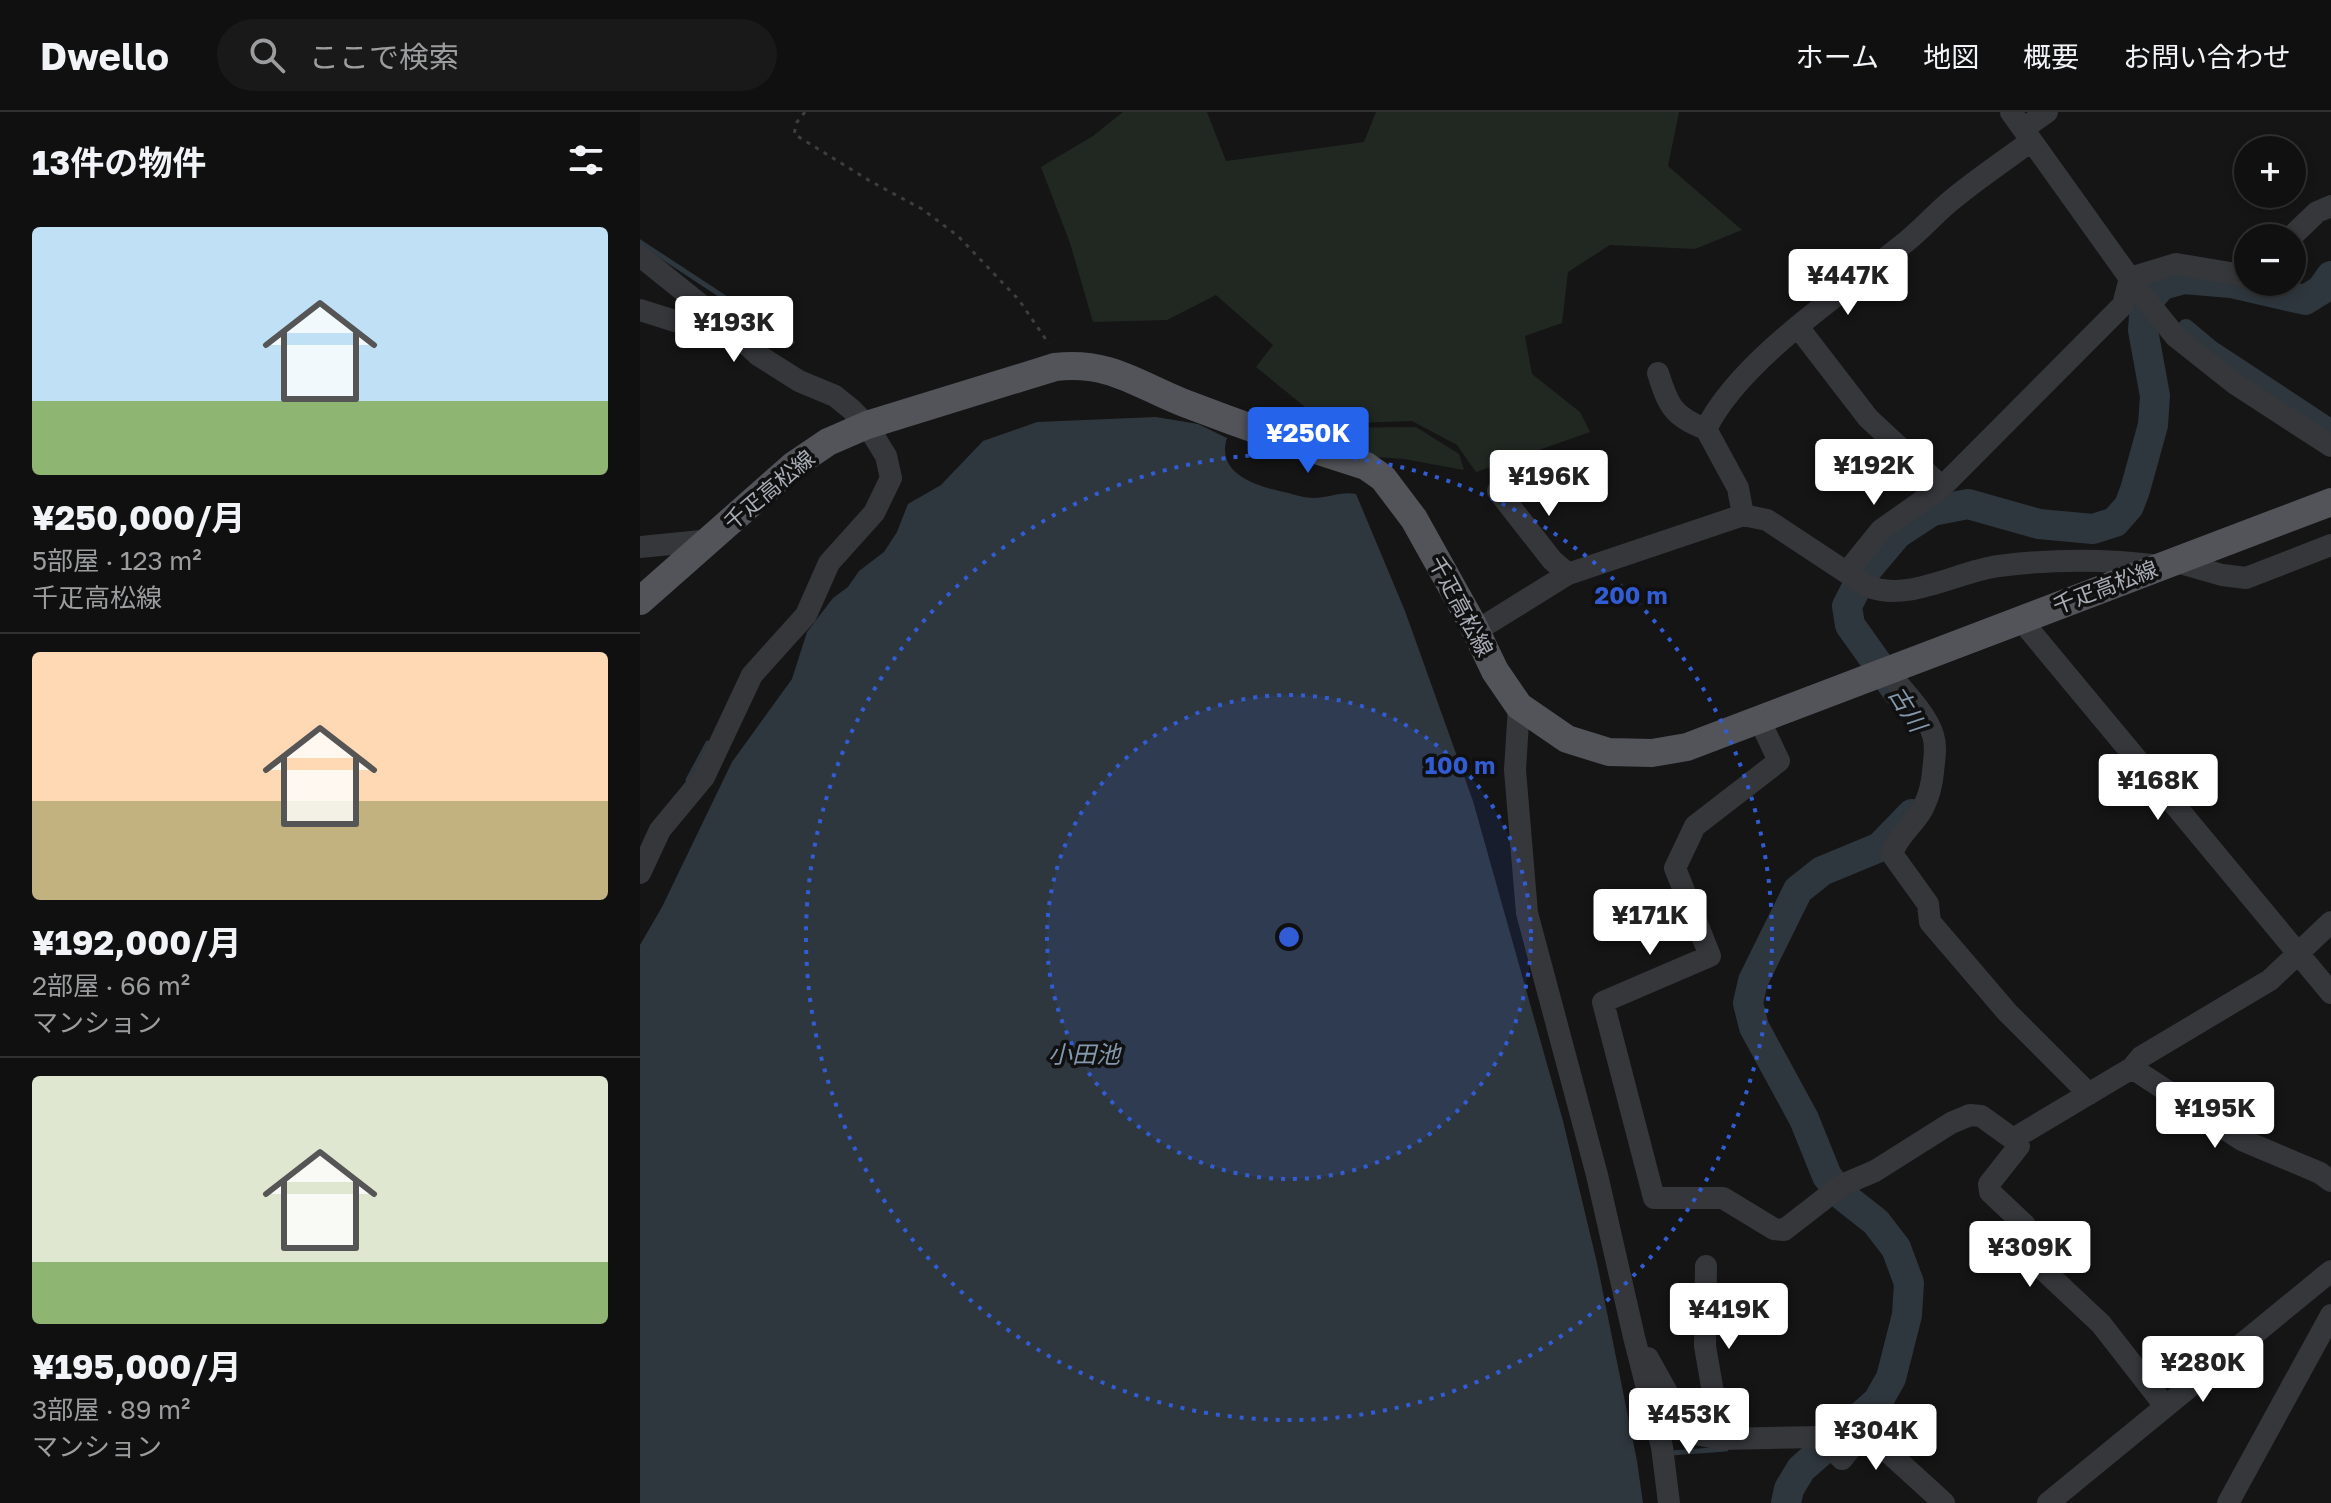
<!DOCTYPE html>
<html lang="ja">
<head>
<meta charset="utf-8">
<style>
	body { margin:0; font-family:"Golos Text","Noto Sans JP",sans-serif; background:#191919; color:#f1f3f6; height:100vh; display:flex; flex-direction:column; font-size:30px; white-space:nowrap }
	* { box-sizing:border-box; margin:0 }
	p { font-size:26px; color:#9c9d9f }
	.icon { flex:none; width:44px; height:44px; fill:none; stroke:currentColor; stroke-width:2; stroke-linecap:round; stroke-linejoin:round }
	.map { position:relative; flex:1; overflow:hidden }
	.sheet { display:flex; flex-direction:column; background:#101010; width:640px }
	.sheet>* { flex:none }
	.buttons { position:absolute; left:1594px; top:24px; display:grid; gap:16px }
	.buttons a { display:grid; place-items:center; width:72px; height:72px; border-radius:50%; background:#101010; box-shadow:0 4px 12px #0003,0 0 0 2px #303030; font-size:40px }
	.price { position:absolute; translate:-50% -68px; padding:0 18px; border-radius:8px; background:#fff; color:#222; font-size:26px; line-height:52px; filter:drop-shadow(0 2px 4px #0008) }
	.price::after { content:''; position:absolute; left:50%; top:48px; width:24px; height:18px; margin-left:-12px; background:inherit; clip-path:polygon(0 0,100% 0,50% 100%) }
	.price.current { background:#2563eb; color:#fff }
	ul { padding:0; list-style:none }
	li { display:grid; align-content:center; gap:16px; height:424px; padding:0 32px }
	li+li { border-top:2px solid #303030 }
	li span { display:grid; place-items:center; height:248px; border-radius:8px; color:#555 }
	li>.icon { margin-inline-start:auto }
	span .icon { width:144px; height:144px; fill:#fffc; stroke-width:1 }
	li b { font-size:34px }
	h2 { display:flex; justify-content:space-between; align-items:center; height:96px; padding:0 32px; font-size:34px }
	header { display:flex; align-items:center; gap:48px; box-sizing:border-box; height:112px; padding:0 40px; background:#101010; border-bottom:2px solid #303030 }
	header strong { font-size:38px }
	nav { display:flex; gap:44px; margin-inline-start:auto; font-size:28px }
	.search { width:560px; height:72px; background:#191919; display:flex; align-items:center; gap:20px; box-sizing:border-box; padding:0 28px; border-radius:44px; color:#9c9d9f; font-size:30px }
	main { display:flex; flex:1; min-height:0 }
	.map>svg:first-child { display:block }
	.green { fill:#212822 }
	.water { fill:#2f373e }
	.lines { fill:none; stroke-linecap:round; stroke-linejoin:round }
	.stream { stroke:#2f373e; stroke-width:5 }
	.canal { stroke:#2f373e; stroke-width:16 }
	.river { stroke:#2f373e; stroke-width:30 }
	.path { stroke:#3c3e42; stroke-width:3; stroke-dasharray:4 6; stroke-linecap:butt }
	.minor { stroke:#36373b; stroke-width:22 }
	.major { stroke:#53545a; stroke-width:28 }
	.ring { fill:none; stroke:#325cd3; stroke-width:4; stroke-dasharray:4 8 }
	.labels { text-anchor:middle; stroke-width:7; stroke-linejoin:round; paint-order:stroke }
	.street-label { font-size:22px; fill:#a8acb5; stroke:#101011 }
	.water-label { font-size:24px; font-style:italic; fill:#8398ac; stroke:#101011 }
	.centre { fill:#325cd3; stroke:#101011; stroke-width:4 }
	.ring-label { font-size:24px; text-anchor:middle; font-weight:bold; fill:#325cd3; stroke:#101011; stroke-width:7; stroke-linejoin:round; paint-order:stroke }
</style>
</head>
<body>
<header>
<strong>Dwello</strong>
<div class="search"><svg class="icon" aria-label="search" viewBox="0 0 24 24"><circle cx="10" cy="10" r="6"/><path d="M15 15l6 6"/></svg>ここで検索</div>
<nav><a>ホーム</a><a>地図</a><a>概要</a><a>お問い合わせ</a></nav>
</header>
<main>
<section class="sheet">
<h2>13件の物件<svg class="icon" aria-label="filters" viewBox="0 0 24 24"><path d="M4 7h16M4 17h16"/><circle cx="9" cy="7" r="2"/><circle cx="15" cy="17" r="2"/></svg></h2>
<ul>
<li><span style="background:linear-gradient(#bfe0f5 70%,#8fb573 0)"><svg class="icon" aria-label="home" viewBox="0 0 24 24"><path d="M3 11l9-7 9 7M6 9v11h12V9"/></svg></span><div><b>¥250,000/月</b><p>5部屋 · 123 m²</p><p>千疋高松線</p></div></li>
<li><span style="background:linear-gradient(#ffd9b3 60%,#c2b280 0)"><svg class="icon" aria-label="home" viewBox="0 0 24 24"><path d="M3 11l9-7 9 7M6 9v11h12V9"/></svg></span><div><b>¥192,000/月</b><p>2部屋 · 66 m²</p><p>マンション</p></div></li>
<li><span style="background:linear-gradient(#dfe7d0 75%,#8fb573 0)"><svg class="icon" aria-label="home" viewBox="0 0 24 24"><path d="M3 11l9-7 9 7M6 9v11h12V9"/></svg></span><div><b>¥195,000/月</b><p>3部屋 · 89 m²</p><p>マンション</p></div></li>
</ul>
</section>
<div class="map">
<svg width="1691" height="1391" viewBox="0 0 1691 1391">
	<rect width="100%" height="100%" fill="#151516"/>
	<path class="green" d="M483,0H567L586,49L724,30L736,0H1039L1028,54L1102,118L1055,137L970,133L928,160L922,211L885,224L892,262L940,300L950,320L836,360L817,333L772,309L686,312L616,255L633,233L576,183L527,208L453,210L430,131L401,55L453,24Z
		M776,315L819,342L824,358L764,347L711,343L684,334L687,316Z"/>
	<path class="water" d="M516,305L558,312L587,326C575,364 621,375 648,381C656,383 665,386 673,386C689,386 700,379 716,382L765,499L833,689L923,1009L957,1151L997,1349L1003,1391H0V833L22,795L92,650L152,567L167,520L193,486L208,475L219,459L244,440L257,420L268,392L301,373L343,329L397,310Z"/>
	<g class="lines">
		<path class="stream" d="M0,130L152,230
			M48,668L68,631
			M1218,1308L1232,1320
			M1031,1341L1086,1337"/>
		<path class="canal" d="M1546,215L1571,236L1691,315"/>
		<path class="river" d="M1257,579L1210,513L1207,494L1224,461L1257,422L1292,399L1328,392L1399,412L1453,417L1475,410L1489,394L1495,378L1513,313L1515,284L1503,218L1505,192L1522,173L1544,167L1591,171L1665,188L1681,178L1691,164
			M1146,1391L1149,1377L1161,1357L1238,1289L1251,1266L1267,1203L1269,1171L1256,1136L1236,1110L1203,1084L1187,1064L1164,1007L1114,915L1108,891L1113,869L1158,778L1182,759L1240,735L1272,702"/>
		<path class="path" d="M165,0L157,10L154,22L230,69L282,97L318,124L379,188L409,232"/>
		<path class="minor" d="M1371,0L1499,179L1536,225L1594,271L1691,334
			M1383,17L1407,0
			M1650,126L1677,100L1691,94
			M0,144L81,209L118,243L159,269L195,284L211,297L227,313L246,344L251,366L234,401L189,451L166,503L112,563L64,665L20,718L0,761
			M0,198L98,229
			M1158,215L1228,306L1302,375L1483,193L1490,166L1536,152L1608,164
			M1018,261C1028,293 1033,305 1066,317
			M858,379L912,448L928,462
			M1103,403L1098,376L1066,317C1099,249 1202,181 1262,133C1278,121 1292,105 1307,92C1334,69 1363,50 1391,29
			M0,435L71,428
			M1533,449L1582,463L1606,466L1691,433
			M1207,460L1241,418L1302,375
			M1381,508L1691,881
			M836,519L928,462L1103,403L1127,408L1227,474C1268,491 1318,459 1359,454C1412,447 1468,447 1520,454
			M1246,558C1260,575 1287,602 1293,623C1297,635 1294,648 1293,660C1292,672 1288,686 1283,696C1274,713 1257,724 1252,742L1288,792L1290,810L1367,900L1449,982
			M879,594L875,658L887,801L957,1063L994,1225L1022,1335L1029,1391
			M1119,607L1139,649L1055,714L1035,756L1070,844L963,890L1014,1086H1083L1134,1117L1144,1118L1202,1073L1235,1059L1311,1011L1330,1003L1341,1004L1373,1027L1492,956L1501,945L1630,868L1691,810
			M1492,956L1602,1028L1680,1061L1691,1069
			M1373,1027L1379,1034L1349,1072L1350,1080L1385,1113L1394,1149L1461,1212L1525,1294
			M1066,1154L1065,1234L1081,1327
			M1008,1246L1044,1311L1056,1322L1081,1327L1180,1325L1202,1347C1212,1335 1218,1322 1236,1329L1304,1391
			M1408,1391L1691,1159
			M1588,1391L1691,1203"/>
		<path class="major" d="M0,489L154,353L188,330L227,313L415,255C470,249 496,272 544,291C604,314 664,335 726,354L743,366L774,407L832,511L855,559L879,594L927,627L969,640L1012,641L1047,635L1691,390"/>
	</g>
	<circle cx="649" cy="825" r="242" fill="#325cd3" fill-opacity=".12"/>
	<g class="ring">
		<circle cx="649" cy="825" r="242"/>
		<circle cx="649" cy="825" r="483"/>
	</g>
	<g class="labels">
		<g class="street-label">
			<text transform="translate(129 378) rotate(-40)" y="8">千疋高松線</text>
			<text transform="translate(1465 475) rotate(-21)" y="8">千疋高松線</text>
			<text transform="translate(821 494) rotate(62)" y="8">千疋高松線</text>
		</g>
		<g class="water-label">
			<text transform="translate(1267 597) rotate(58)" y="8">古川</text>
			<text x="444" y="951">小田池</text>
		</g>
	</g>
	<circle cx="649" cy="825" r="12" class="centre"/>
	<g class="ring-label">
		<text x="991" y="492">200 m</text>
		<text x="820" y="662">100 m</text>
	</g>
</svg>
<div class="buttons">
<a>+</a>
<a>−</a>
</div>
<b class="price" style="left:1208px;top:205px">¥447K</b>
<b class="price" style="left:94px;top:252px">¥193K</b>
<b class="price current" style="left:668px;top:363px">¥250K</b>
<b class="price" style="left:1234px;top:395px">¥192K</b>
<b class="price" style="left:909px;top:406px">¥196K</b>
<b class="price" style="left:1518px;top:710px">¥168K</b>
<b class="price" style="left:1010px;top:845px">¥171K</b>
<b class="price" style="left:1575px;top:1038px">¥195K</b>
<b class="price" style="left:1390px;top:1177px">¥309K</b>
<b class="price" style="left:1089px;top:1239px">¥419K</b>
<b class="price" style="left:1563px;top:1292px">¥280K</b>
<b class="price" style="left:1049px;top:1344px">¥453K</b>
<b class="price" style="left:1236px;top:1360px">¥304K</b>
</div>
</main>
</body>
</html>
